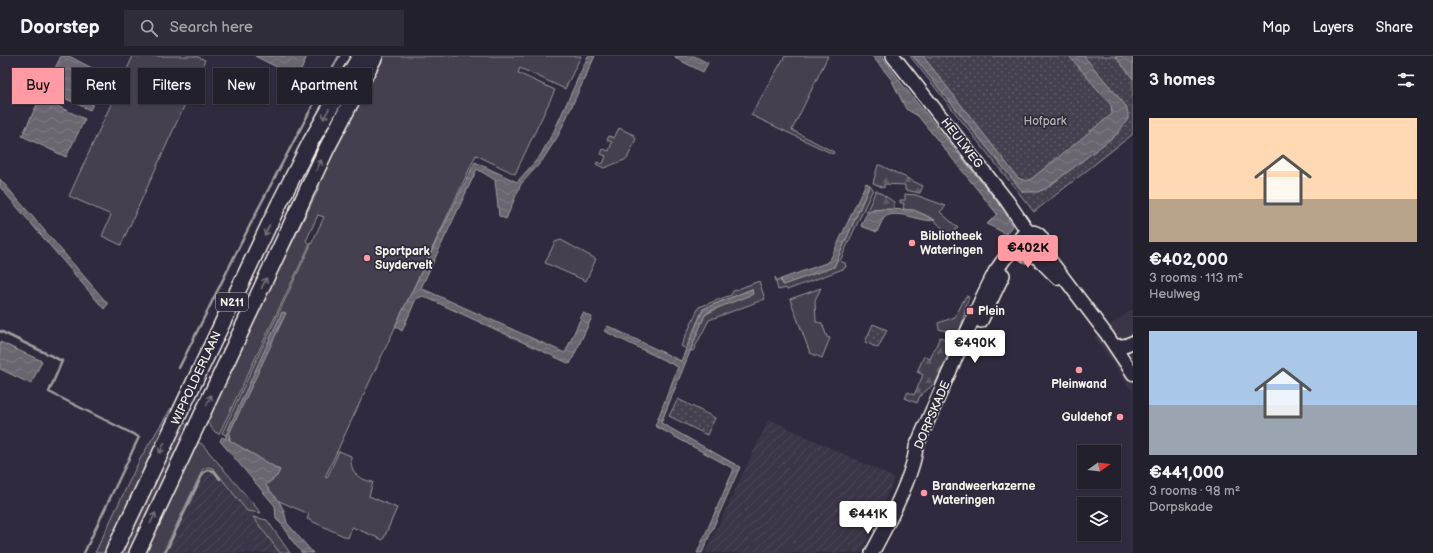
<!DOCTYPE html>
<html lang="en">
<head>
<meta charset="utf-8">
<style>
	body { margin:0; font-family:"Balsamiq Sans",sans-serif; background:#2f2d3a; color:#f1f3f6; height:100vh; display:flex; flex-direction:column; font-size:15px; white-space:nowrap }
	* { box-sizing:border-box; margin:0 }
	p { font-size:13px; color:#a3a3aa }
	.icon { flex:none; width:22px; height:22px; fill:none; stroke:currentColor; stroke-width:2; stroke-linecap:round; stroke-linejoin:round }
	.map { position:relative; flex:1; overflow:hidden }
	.sheet { display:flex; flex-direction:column; background:#23202e; width:300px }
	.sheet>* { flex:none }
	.top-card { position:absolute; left:12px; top:12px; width:380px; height:36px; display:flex; gap:8px }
	.needle { width:26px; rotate:76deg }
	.fabs { position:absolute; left:1077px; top:389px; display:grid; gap:8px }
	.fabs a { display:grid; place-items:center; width:44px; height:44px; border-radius:0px; background:#23202e; box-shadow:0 1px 3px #0004,0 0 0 1px #403e4a; font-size:20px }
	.price { position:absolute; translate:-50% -34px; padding:0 9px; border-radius:4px; background:#fff; color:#222; font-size:13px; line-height:26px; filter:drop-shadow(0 1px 2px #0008) }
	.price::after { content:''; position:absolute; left:50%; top:24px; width:12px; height:9px; margin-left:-6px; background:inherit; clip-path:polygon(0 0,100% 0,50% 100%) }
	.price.active { background:#ff9aa2; color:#111 }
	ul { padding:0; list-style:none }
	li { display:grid; align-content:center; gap:8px; height:212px; padding:0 16px }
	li+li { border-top:1px solid #403e4a }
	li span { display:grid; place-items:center; height:124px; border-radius:0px; color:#555 }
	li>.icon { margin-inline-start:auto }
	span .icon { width:72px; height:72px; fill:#fffc; stroke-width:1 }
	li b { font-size:17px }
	h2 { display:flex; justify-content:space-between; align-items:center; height:48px; padding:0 16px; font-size:17px }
	.chip { padding:0 14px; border-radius:0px; background:#23202e; box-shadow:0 1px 3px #0004,0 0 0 1px #403e4a; font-size:14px; line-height:36px }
	.chip.active { background:#ff9aa2; color:#111 }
	header { display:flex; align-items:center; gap:24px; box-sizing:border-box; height:56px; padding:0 20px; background:#23202e; border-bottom:1px solid #403e4a }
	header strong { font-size:19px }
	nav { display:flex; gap:22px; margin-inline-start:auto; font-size:14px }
	.search { width:280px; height:36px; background:#2f2d3a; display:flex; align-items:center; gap:10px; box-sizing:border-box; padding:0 14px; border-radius:0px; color:#a3a3aa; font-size:15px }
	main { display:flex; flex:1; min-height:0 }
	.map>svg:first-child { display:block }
	.built { fill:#3b3647 }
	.industrial { fill:url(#industrial-furrows) }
	.grass { fill:#454050; stroke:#9c989c }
	.forest { fill:url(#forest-firs); stroke:#9c989c }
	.park { fill:url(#park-dots); stroke:#9c989c }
	.water { fill:url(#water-waves); stroke:#a19ea0 }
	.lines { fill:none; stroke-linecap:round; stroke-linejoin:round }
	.stream { stroke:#a19ea0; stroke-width:2.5 }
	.tertiary-casing { stroke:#f4f1e8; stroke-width:15 }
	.secondary-casing { stroke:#f4f1e8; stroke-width:16 }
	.primary-casing { stroke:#f4f1e8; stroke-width:18 }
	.tertiary { stroke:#2f2a3d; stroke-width:12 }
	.secondary { stroke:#2f2a3d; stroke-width:13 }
	.primary { stroke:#2f2a3d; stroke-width:15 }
	.oneway { stroke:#747079 }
	.poi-dot { fill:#ff9aa2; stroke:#2f2a3d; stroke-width:1.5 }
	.labels { text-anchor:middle; stroke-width:3.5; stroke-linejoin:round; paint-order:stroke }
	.shield { fill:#2f2a3d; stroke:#b9b5b5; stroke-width:1 }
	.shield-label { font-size:11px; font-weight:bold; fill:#f4f1e8 }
	.park-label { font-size:12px; fill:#b7b3b3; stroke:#2f2a3d }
	.street-label { font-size:12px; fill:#f4f1e8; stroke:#2f2a3d }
	.poi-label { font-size:12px; font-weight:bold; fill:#f4f1e8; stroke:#2f2a3d; text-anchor:start }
</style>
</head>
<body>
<header>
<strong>Doorstep</strong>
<div class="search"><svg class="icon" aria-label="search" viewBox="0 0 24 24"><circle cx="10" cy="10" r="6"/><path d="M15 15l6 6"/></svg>Search here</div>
<nav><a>Map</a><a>Layers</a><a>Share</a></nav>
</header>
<main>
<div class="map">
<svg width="1133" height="497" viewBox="0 0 1133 497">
	<defs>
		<pattern id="industrial-furrows" width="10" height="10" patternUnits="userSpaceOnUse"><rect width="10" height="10" fill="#3b3647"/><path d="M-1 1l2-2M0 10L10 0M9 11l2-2" fill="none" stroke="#4e4a59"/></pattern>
		<pattern id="forest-firs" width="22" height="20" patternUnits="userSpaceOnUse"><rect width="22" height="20" fill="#454050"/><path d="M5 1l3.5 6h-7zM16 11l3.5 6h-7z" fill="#605c69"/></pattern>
		<pattern id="park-dots" width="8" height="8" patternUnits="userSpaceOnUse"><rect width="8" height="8" fill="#454050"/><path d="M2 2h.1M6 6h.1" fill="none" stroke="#605c69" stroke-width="1.8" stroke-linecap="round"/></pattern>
		<pattern id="water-waves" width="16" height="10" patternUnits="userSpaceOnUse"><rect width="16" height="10" fill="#6a6670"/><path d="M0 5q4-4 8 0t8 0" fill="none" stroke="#807c84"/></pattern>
	</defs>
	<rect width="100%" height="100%" fill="#2f2a3d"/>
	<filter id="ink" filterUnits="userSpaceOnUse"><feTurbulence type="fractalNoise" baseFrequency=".025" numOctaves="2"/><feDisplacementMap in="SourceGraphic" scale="8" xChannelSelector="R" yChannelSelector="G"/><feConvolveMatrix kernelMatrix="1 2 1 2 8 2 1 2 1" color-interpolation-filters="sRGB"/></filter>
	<g filter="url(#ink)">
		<path class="built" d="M1133,253V336L1094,281Z"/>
		<path class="industrial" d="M769,363L895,422L861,497H705Z
			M203,393L285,497H153Z"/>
		<path class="grass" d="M133,0H196L205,4L121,189L102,180L111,159L69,140Z
			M382,0H581L565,33L520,12L518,17L555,34L515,118L476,99L325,421L327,422L339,395L351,400C350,417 358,423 373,426L369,440L397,452L383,484L352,471L348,482L307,463L309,458L279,445L266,430V428L277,420L279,414L230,386V381L222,377L324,161L318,159L306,185L310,188L219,378L215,376L206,365L280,207L291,189L319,132L320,121L361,39Z
			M785,0H828L792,74L834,96L833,98L751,59Z
			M619,72L634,79L636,83L627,103L604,112L596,108L597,106L603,108L606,100L601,98L603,93L609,95L612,86L607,84L609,80L614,82Z
			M870,129L873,133L840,205L845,207L846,211L843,213L787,234L786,232L778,234L775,221L777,225L781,223L780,226L834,211Z
			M905,138L916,139L946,150L940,156L958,172L948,179C936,163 923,155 903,153L904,147H900V144H905Z
			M561,184L596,203L586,225L545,207L555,186Z
			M759,225L765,243L709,264L693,295L689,294L705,259L752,233L703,253L686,293L681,290L699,251L731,239L733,235Z
			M821,232L815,244L816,266L822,267L827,281L830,282L822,302L810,297L790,243Z
			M966,240L969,241C964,254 964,266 958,278L939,273L938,267L955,261Z
			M171,352L174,355L107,497H95L140,403Z
			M183,365L191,373L132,497H121Z
			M196,385L202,388L261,457L247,455L214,413L209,411L203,413L163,497H143Z
			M253,461L267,464L290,497H280Z"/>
		<path class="forest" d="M878,109H880L923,130L920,137L905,134V129L884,128V132L873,127Z
			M876,134L894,146V153L870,154L866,157Z
			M940,281L954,286L936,326L920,340L917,347L905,342L908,336L914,339L923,319L917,316L924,300L930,303Z"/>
		<path class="park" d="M910,0H1133V78L1034,156Z
			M873,268L887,274L878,292L865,286Z
			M678,343L715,362L707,379L669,360Z"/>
		<path class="water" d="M61,0H69L107,20L90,54L45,33Z
			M255,0H307L298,22Z
			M588,0H595L558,80L542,105L521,128L506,163L499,160L495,124L477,113L421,232L565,297L583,257L592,261L570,308L423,240L416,243L402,275L395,270L475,106L517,126L540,100L554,75Z
			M675,0H694L708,7L703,16L675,2Z
			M872,0H882L902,28L1005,155L1012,170L1006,178L987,168L997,158L918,60L906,53L891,23Z
			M913,0H923L1018,122L1026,125L1031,123L1112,58L1111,49L1069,0H1084L1126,50L1128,57V63L1117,78L1047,132L1038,136H1023Z
			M1115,0H1133V23Z
			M40,42L85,63L66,101L22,80Z
			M0,123L108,248L104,253L0,131Z
			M866,127L870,129L834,211L783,229L781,223L826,207L831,202Z
			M882,153L914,154L935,164C924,168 895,151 884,162C881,166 879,172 877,176L861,170C867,155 867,155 882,153Z
			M752,233L753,238L710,255L705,259L661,367L740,411L702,497H697L734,413L655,370L678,311L604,275L608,270L681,305L703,253Z
			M282,256L286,257L230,376L229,384L280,414L277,420L267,428L266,430L279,445L284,455L287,467L313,497H302L290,482L284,471L276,463L275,450L220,385L222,381L225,383L228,374Z
			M0,286L42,305L31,328L0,313Z"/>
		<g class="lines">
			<path class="stream" d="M0,275L62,305L49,336L139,381L84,497
				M179,312L258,153L339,0
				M165,497L203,417L208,414L214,415L220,423"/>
			<g class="tertiary-casing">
				<path id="tertiary" d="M1042,193L1107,279L1133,318
					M1035,200L1057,222
					M1115,290L1126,289L1133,286"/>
			</g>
			<g class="secondary-casing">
				<path id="secondary" d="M893,0L1007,145L1028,176
					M1019 188a12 12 0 1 1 24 0a12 12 0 1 1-24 0Z
					M981,265L1003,219
					M872,497C886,471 914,419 916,391L983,240L995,216L1005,202L1019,190"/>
			</g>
			<g class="primary-casing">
				<path id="primary" d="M113,497L277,152L311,85L360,0
					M137,497L327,92L375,0"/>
			</g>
			<use href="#tertiary" class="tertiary"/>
			<use href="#secondary" class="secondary"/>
			<use href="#primary" class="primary"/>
		</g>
		<defs><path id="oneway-shaft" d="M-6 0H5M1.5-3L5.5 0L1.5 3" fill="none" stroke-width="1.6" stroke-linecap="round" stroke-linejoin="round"/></defs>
		<g class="oneway">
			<use href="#oneway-shaft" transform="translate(326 58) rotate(120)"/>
			<use href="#oneway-shaft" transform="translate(319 109) rotate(-65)"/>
			<use href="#oneway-shaft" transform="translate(267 174) rotate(116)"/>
			<use href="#oneway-shaft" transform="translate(264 227) rotate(-65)"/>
			<use href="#oneway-shaft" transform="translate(209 344) rotate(-65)"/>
			<use href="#oneway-shaft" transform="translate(162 392) rotate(115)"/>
			<use href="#oneway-shaft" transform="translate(153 462) rotate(-65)"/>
		</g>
	</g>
	<g class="poi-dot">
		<circle cx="912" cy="187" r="4"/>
		<circle cx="367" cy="202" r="4"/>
		<rect x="966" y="251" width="8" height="8" rx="2"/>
		<circle cx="1079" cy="314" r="4"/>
		<circle cx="1120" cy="361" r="4"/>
		<circle cx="924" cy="437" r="4"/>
	</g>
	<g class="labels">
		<rect class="shield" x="216" y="237" width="32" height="18" rx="3"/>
		<g class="shield-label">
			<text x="232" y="250">N211</text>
		</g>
		<g class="park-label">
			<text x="1045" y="69">Hofpark</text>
		</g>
		<g class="street-label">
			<text transform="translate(962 87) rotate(52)" y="4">HEULWEG</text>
			<text transform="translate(196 322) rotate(-65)" y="4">WIPPOLDERLAAN</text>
			<text transform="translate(932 359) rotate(-67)" y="4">DORPSKADE</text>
		</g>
		<g class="poi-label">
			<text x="920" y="184">Bibliotheek<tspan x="920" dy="14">Wateringen</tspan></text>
			<text x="375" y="199">Sportpark<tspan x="375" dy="14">Suydervelt</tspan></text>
			<text x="978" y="259">Plein</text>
			<text x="1079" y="332" text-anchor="middle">Pleinwand</text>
			<text x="1112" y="365" text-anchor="end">Guldehof</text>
			<text x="932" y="434">Brandweerkazerne<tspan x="932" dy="14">Wateringen</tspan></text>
		</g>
	</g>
</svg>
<div class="fabs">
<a><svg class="needle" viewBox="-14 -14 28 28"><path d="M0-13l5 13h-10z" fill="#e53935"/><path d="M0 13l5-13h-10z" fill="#a3a3aa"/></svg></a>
<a><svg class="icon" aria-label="layers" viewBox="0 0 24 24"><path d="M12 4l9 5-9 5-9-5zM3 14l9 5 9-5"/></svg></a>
</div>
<b class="price active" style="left:1028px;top:213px">€402K</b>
<b class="price" style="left:975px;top:308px">€490K</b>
<b class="price" style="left:868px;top:479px">€441K</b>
<div class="top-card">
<a class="chip active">Buy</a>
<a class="chip">Rent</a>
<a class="chip">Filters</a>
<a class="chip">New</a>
<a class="chip">Apartment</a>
</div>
</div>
<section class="sheet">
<h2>3 homes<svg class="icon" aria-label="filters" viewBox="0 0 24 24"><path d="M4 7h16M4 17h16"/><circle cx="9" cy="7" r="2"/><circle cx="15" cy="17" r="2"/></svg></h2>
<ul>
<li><span style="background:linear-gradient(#ffd9b3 65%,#b9a48a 0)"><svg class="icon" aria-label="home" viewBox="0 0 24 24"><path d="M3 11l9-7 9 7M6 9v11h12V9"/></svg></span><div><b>€402,000</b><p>3 rooms · 113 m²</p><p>Heulweg</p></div></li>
<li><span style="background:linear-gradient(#a9c7e8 60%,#9aa5b1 0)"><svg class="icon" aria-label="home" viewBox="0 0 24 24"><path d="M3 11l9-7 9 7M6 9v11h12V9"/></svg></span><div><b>€441,000</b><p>3 rooms · 98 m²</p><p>Dorpskade</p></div></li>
</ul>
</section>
</main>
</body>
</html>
